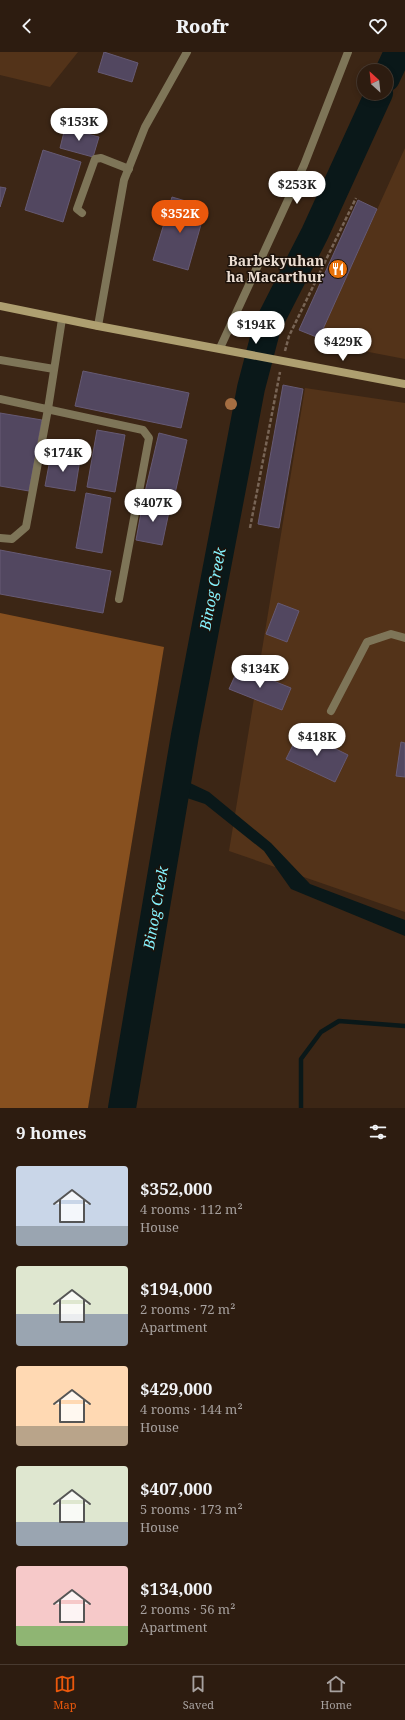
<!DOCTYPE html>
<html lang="en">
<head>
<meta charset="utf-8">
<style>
	body { margin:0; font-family:"Noto Serif",serif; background:#352519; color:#f1f3f6; height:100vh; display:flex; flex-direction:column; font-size:15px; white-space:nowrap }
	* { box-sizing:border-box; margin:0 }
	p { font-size:13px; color:#a7a19f }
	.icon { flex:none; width:22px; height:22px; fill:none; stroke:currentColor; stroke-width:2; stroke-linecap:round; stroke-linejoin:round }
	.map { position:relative; height:1056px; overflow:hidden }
	.details { display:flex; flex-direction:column; background:#2d1c10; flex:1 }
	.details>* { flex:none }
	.needle { width:26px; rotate:333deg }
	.fabs { position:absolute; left:357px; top:12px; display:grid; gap:8px }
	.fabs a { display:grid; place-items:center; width:36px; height:36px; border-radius:50%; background:#2d1c10; box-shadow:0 2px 6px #0003,0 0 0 1px #483a30; font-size:20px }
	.price { position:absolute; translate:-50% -34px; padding:0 9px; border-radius:14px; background:#fff; color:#222; font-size:13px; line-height:26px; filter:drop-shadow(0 1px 2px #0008) }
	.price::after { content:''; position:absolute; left:50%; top:24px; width:12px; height:9px; margin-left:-6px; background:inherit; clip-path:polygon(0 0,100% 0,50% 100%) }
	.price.active { background:#ea580c; color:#fff }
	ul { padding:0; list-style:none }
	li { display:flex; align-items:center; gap:12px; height:100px; padding:0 16px }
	li span { display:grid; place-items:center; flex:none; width:112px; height:80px; border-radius:4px; color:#555 }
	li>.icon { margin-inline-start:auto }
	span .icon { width:48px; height:48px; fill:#fffc; stroke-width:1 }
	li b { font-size:17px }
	h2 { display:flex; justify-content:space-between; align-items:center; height:48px; padding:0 16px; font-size:17px }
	header { display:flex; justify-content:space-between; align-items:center; height:52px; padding:0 16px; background:#2d1c10; font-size:18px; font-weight:800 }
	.menu { display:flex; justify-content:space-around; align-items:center; height:56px; border-top:1px solid #483a30; background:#2d1c10; font-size:11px; color:#a7a19f }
	.menu a { display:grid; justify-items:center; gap:2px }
	.menu .active { color:#ea580c }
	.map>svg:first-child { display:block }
	.green { fill:#533319 }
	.forest { fill:#87501f }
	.water { fill:#0a1819 }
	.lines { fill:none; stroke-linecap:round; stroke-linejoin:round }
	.stream { stroke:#0a1819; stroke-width:4.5 }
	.river { stroke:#0a1819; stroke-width:28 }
	.building { fill:#524760; stroke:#665a74 }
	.path { stroke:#786556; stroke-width:2.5; stroke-dasharray:4 2; stroke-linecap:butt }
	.service { stroke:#7e7558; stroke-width:8 }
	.minor { stroke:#7e7558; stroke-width:8 }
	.tertiary { stroke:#7e7558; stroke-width:8 }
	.secondary { stroke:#ae9f70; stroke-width:8 }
	.tree { fill:#a56e42 }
	.labels { text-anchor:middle; stroke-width:3; stroke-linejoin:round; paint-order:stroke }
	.poi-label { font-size:14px; font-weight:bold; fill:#ebddd2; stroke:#1c120b; text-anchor:end }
	.water-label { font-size:15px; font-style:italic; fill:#84f2fd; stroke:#1c120b }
</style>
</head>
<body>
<header><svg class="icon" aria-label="back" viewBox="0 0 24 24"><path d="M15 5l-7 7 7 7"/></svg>Roofr<svg class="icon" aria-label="heart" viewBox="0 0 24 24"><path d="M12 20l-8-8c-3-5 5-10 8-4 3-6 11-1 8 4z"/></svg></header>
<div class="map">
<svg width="405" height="1056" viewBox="0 0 405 1056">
	<rect width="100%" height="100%" fill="#3c2615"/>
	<path class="green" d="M0,0H78L50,35L0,23Z
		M405,96V307L317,290Z
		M305,336L405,351V860L229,799Z"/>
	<path class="forest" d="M0,561L164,595L88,1056H0Z"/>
	<path class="water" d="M190,731L209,740L271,791L310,832L405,868V884L291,837L264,799L205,752L187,746Z"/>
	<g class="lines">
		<path class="stream" d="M301,1056V1007L321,980L339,969L405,974"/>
		<path class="river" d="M386,26L398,0
			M122,1056L185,683L251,336L267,275L315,181L379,41"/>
	</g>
	<path class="building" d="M104,0L138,11L132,30L98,20Z
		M65,76L99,85L93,105L60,96Z
		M43,98L81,110L63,170L25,158Z
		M0,135L6,136L0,155Z
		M172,145L206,155L188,218L153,208Z
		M358,148L377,157L319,286L299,278Z
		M83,319L189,341L181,376L75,354Z
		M283,333L303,337L279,476L258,472Z
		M0,361L42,368L29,439L0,434Z
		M97,378L125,383L115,440L87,435Z
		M159,381L187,388L174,446L145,440Z
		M51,402L80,407L75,439L45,434Z
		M86,441L111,446L102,501L76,496Z
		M143,450L170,455L162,493L136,488Z
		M0,498L111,519L103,561L0,542Z
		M278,551L299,559L287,590L266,582Z
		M239,615L291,636L282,658L229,637Z
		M300,679L348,703L335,730L286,707Z
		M401,690L405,691V725L396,724Z"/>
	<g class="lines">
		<path class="path" d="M285,299L289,284L356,146
			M250,476L280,320"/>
		<path class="service" d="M82,161L77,157L95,107L101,106L129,117
			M0,308L54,317
			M0,347L143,378L149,386L119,547
			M0,486L12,487L26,475L48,357L62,267
			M331,659L367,590L391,582L405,586"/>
		<path class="minor" d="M220,296L304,113L348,0"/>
		<path class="tertiary" d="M98,274L124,128L145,75L187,0"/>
		<path class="secondary" d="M0,254L98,274L405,332"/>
	</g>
	<circle class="tree" cx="231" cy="352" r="6"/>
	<defs>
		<g id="restaurant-disc" transform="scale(1)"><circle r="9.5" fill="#e8710a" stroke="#1c120b"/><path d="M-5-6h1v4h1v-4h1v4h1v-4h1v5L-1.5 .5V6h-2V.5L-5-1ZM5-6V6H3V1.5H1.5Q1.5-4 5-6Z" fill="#fff"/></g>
	</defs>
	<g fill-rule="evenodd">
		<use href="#restaurant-disc" x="338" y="217"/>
	</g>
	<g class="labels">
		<g class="poi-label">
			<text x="324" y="214">Barbekyuhan<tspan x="324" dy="16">ha Macarthur</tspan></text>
		</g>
		<g class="water-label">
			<text transform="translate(213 537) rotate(-79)" y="5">Binog Creek</text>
			<text transform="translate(156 856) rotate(-80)" y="5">Binog Creek</text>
		</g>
	</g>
</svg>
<div class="fabs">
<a><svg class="needle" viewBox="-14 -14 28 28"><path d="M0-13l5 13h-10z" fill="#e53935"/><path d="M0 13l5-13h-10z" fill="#a7a19f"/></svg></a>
</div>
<b class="price" style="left:79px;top:90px">$153K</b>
<b class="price" style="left:297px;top:153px">$253K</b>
<b class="price active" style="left:180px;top:182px">$352K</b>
<b class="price" style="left:256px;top:293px">$194K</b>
<b class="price" style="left:343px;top:310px">$429K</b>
<b class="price" style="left:63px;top:421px">$174K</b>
<b class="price" style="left:153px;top:471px">$407K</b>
<b class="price" style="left:260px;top:637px">$134K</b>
<b class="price" style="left:317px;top:705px">$418K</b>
</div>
<section class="details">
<h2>9 homes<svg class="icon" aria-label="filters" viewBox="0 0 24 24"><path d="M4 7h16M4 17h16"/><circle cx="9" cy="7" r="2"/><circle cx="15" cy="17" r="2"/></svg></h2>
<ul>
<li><span style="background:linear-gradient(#c9d6e8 75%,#9aa5b1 0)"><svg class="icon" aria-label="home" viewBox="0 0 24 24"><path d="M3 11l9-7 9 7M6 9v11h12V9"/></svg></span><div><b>$352,000</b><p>4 rooms · 112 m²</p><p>House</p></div></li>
<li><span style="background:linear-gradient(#dfe7d0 60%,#9aa5b1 0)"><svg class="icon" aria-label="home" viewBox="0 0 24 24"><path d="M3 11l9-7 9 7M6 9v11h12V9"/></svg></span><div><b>$194,000</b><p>2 rooms · 72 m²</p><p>Apartment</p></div></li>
<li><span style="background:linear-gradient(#ffd9b3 75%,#b9a48a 0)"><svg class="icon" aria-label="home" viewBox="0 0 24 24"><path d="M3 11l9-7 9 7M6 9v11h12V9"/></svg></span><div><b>$429,000</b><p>4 rooms · 144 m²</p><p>House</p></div></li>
<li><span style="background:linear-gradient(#dfe7d0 70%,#9aa5b1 0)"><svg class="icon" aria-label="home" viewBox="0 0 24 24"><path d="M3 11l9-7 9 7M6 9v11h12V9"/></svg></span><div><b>$407,000</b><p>5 rooms · 173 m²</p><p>House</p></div></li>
<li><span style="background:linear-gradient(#f6c9c9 75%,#8fb573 0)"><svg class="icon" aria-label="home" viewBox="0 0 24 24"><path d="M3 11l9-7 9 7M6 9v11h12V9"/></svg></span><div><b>$134,000</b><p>2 rooms · 56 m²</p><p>Apartment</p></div></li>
</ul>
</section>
<nav class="menu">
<a class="active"><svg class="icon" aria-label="map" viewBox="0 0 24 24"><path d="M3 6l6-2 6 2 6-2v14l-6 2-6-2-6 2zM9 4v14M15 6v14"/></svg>Map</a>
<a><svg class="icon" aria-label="saved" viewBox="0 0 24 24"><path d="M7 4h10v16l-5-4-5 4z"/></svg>Saved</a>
<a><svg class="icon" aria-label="home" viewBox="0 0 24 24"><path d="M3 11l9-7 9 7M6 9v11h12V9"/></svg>Home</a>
</nav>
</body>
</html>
